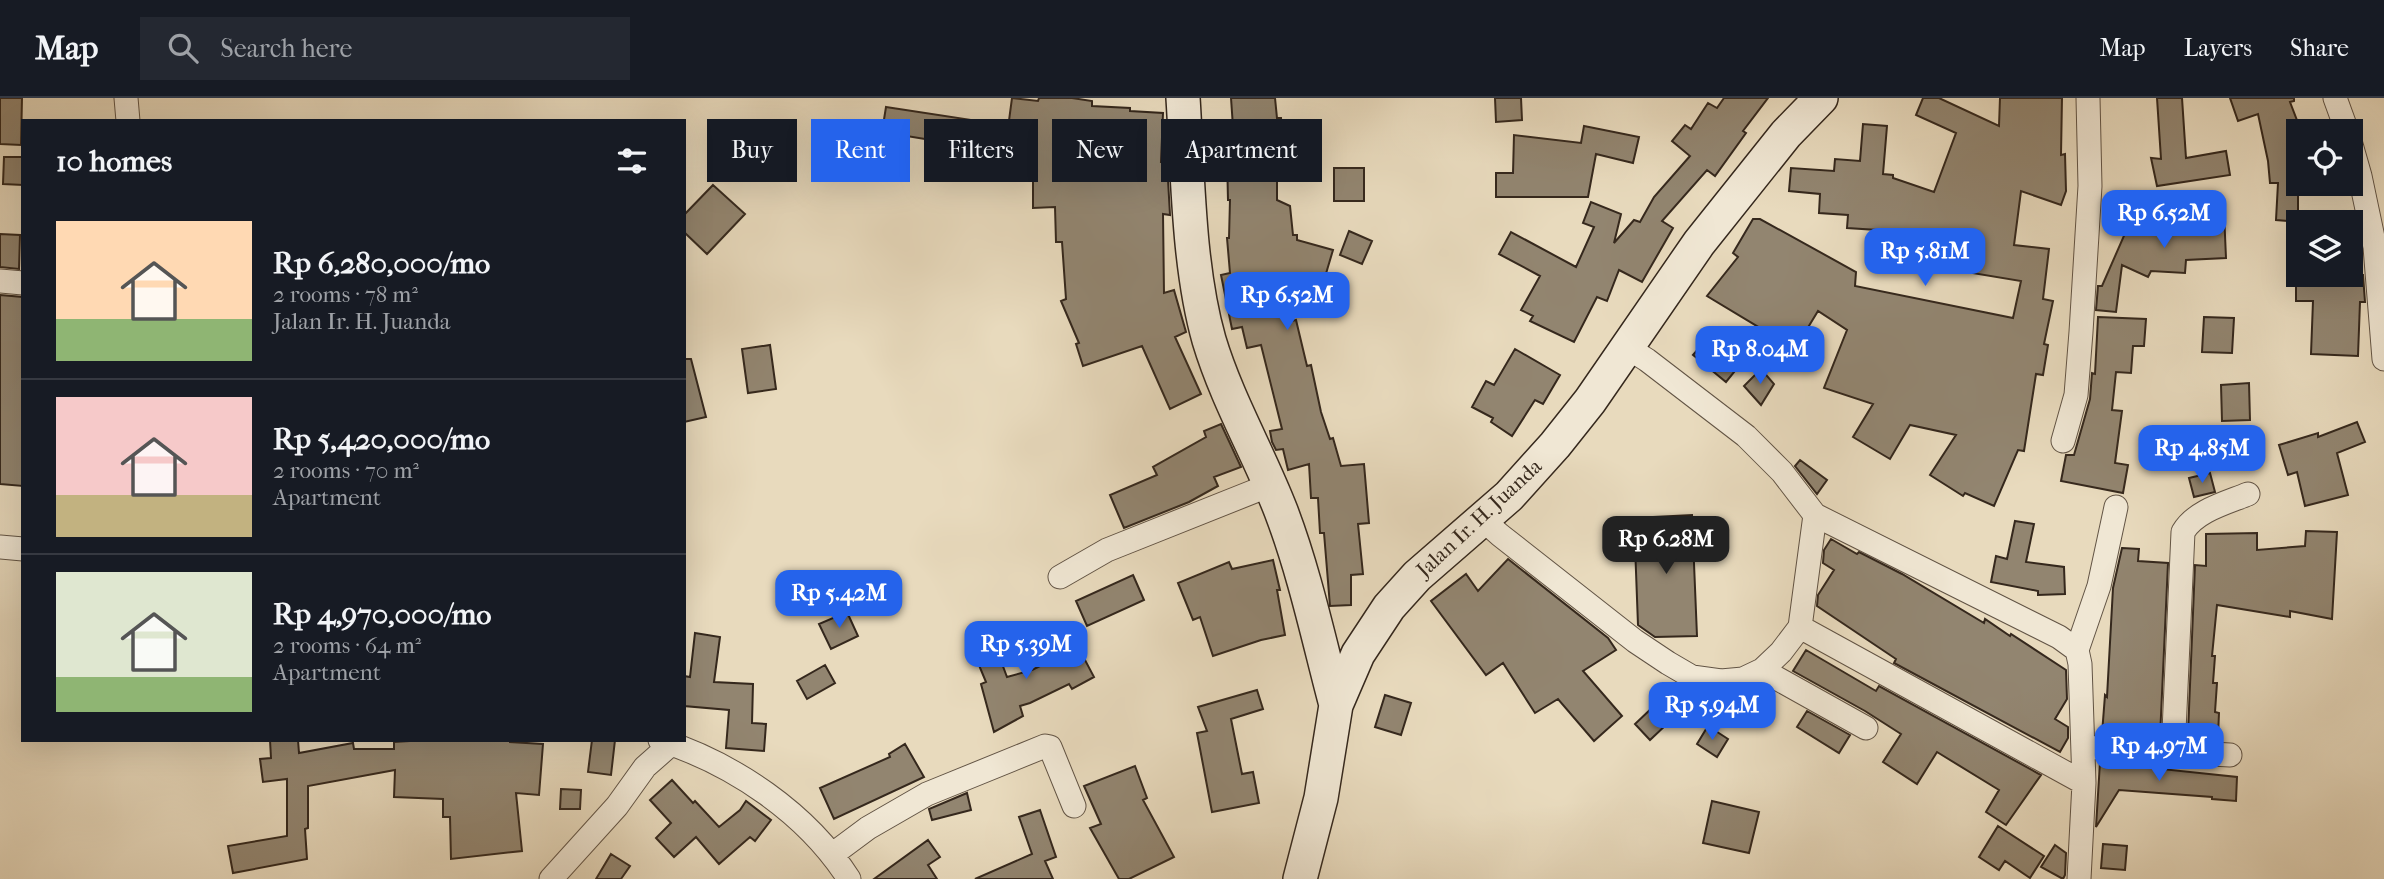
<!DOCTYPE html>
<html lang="en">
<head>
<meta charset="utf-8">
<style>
	body { margin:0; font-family:"IM FELL French Canon",serif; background:#242831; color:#f1f3f6; height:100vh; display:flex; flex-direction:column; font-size:26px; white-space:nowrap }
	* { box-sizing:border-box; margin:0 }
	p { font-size:23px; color:#9ea1a6 }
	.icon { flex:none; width:38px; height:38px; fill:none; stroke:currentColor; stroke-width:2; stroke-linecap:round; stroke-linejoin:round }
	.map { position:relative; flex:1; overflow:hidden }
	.drawer { position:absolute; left:21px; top:21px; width:665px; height:623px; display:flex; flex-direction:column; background:#171b24; border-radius:0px; box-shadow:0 7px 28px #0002 }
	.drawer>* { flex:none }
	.guide { position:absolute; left:707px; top:21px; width:665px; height:63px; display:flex; gap:14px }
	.fabs { position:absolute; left:2286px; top:21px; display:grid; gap:14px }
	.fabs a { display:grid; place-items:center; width:77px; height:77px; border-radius:0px; background:#171b24; box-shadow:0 7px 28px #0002; font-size:35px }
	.price { position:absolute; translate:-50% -60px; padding:0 16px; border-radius:14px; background:#2563eb; color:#fff; font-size:23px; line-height:46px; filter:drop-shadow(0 2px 4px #0008) }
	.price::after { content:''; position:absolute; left:50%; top:42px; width:21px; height:16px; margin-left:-10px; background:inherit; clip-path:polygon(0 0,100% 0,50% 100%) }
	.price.selected { background:#222; color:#fff }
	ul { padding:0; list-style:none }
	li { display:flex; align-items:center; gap:21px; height:175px; padding:0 35px }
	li+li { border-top:2px solid #363941 }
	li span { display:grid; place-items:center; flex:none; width:196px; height:140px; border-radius:0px; color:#555 }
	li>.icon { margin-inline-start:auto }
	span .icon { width:84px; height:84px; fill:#fffc; stroke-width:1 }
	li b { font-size:30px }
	h2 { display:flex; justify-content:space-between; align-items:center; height:84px; padding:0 35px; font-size:30px }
	.tag { padding:0 24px; border-radius:0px; background:#171b24; box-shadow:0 7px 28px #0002; font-size:24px; line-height:63px }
	.tag.selected { background:#2563eb; color:#fff }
	header { display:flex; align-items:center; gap:42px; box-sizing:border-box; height:98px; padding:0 35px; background:#171b24; border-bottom:2px solid #363941 }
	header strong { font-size:33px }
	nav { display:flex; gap:38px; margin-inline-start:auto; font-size:24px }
	.search { width:490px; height:63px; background:#242831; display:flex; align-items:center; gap:18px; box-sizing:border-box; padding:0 24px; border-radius:0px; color:#9ea1a6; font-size:26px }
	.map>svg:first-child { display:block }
	.building { fill:#928570; stroke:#35281d; stroke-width:2 }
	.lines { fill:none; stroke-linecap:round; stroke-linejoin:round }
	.street-casing { stroke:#625445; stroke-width:25 }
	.secondary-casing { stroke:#35281d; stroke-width:36 }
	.street { stroke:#f0e7d4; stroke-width:23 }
	.secondary { stroke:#f0e7d4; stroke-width:33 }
	.labels { text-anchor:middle; stroke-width:5; stroke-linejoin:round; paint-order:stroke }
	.street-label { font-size:21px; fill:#35281d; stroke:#f0e7d4 }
</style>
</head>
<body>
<header>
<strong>Map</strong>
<div class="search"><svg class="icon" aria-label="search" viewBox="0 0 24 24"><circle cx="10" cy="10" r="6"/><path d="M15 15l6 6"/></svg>Search here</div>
<nav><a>Map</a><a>Layers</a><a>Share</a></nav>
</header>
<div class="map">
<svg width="2384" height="781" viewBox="0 0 2384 781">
	<rect width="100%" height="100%" fill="#e8dabd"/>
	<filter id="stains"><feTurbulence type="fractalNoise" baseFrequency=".00286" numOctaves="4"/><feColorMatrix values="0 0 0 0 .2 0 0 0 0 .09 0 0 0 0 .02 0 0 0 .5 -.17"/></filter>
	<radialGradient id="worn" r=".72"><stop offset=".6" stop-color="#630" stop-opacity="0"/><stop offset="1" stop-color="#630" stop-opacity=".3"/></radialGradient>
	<path class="building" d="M0,0H22L21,47L0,46Z
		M1012,0L1038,3L1039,0H1072L1092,3V8L1130,10V13L1163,15L1161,64H1167L1170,117L1163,116L1164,195L1174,192L1186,234L1175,239L1201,296L1170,311L1142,248L1083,268L1076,246L1079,245L1061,203L1066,201L1062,144H1056L1055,109L1033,110V74H1029L1030,67L1013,68V47L1006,45Z
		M1231,0H1275L1277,20H1281L1283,45L1277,46V102L1290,108L1293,137H1297V142L1333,152L1322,189L1276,176L1287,224L1296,222L1307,268L1311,267L1321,314L1330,341L1333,340L1341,368L1364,366L1369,425L1358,426L1363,476L1351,477V507L1330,508L1324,435H1320L1318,400H1311L1309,366L1288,372L1283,351L1276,352L1272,344L1270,333L1282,331L1261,247L1247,250L1242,229L1232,231L1221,177L1230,175L1227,140H1229L1230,102H1228L1227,58H1235Z
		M1495,0H1521L1522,22L1496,24Z
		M1724,0H1768L1743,33L1746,35L1715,78L1707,72L1662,123L1673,130L1642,184L1619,172L1607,203L1597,199L1574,244L1530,223L1533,218L1521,212L1540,178L1499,156L1511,134L1576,169L1594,129L1583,125L1591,104L1621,116L1614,145L1634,122L1640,124L1654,99L1690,58L1672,43L1685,27L1691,31L1708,5L1717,10Z
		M1923,0H1939L1999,28L2000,0H2062L2061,57L2065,56L2066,93L2061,107L2021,93L2014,147L2049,151L2043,201L2053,203L2044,246L2048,247L2043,277L2036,276L2024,353L2018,352L1994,408L1965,395L1963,398L1930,377L1956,337L1910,327L1890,361L1853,339L1873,306L1824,290L1847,232L1818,213L1795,251L1707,198L1738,159L1733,155L1753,121H1760L1856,174L1855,188L2013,220L2021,183L1882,160L1893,133L1847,130L1848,117L1819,115L1820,96L1789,93L1791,70L1834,73L1835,61L1860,63L1863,26L1887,28L1883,76L1893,77V80L1934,94L1956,35L1916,17Z
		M2157,0H2182L2186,60L2226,53L2230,77L2157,88L2151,60L2161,61Z
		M2230,0H2294V3L2290,4L2298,25V124L2276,122L2278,85H2270L2268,63L2258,16L2238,23Z
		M886,9L978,23L974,49L882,34Z
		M1584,28L1639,39L1633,65L1596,56L1588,99H1496V75H1513L1514,37L1581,45Z
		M4,59H23V87L3,86Z
		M1334,70H1364V103H1334Z
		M713,87L745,116L707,156L684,134V117Z
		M2224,114L2226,160L2186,162L2185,175L2151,173L2148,179L2122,167L2116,214L2096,212L2098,188H2102L2130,124L2167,140L2162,116Z
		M1349,133L1372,143L1362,166L1340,157Z
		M0,136L20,137L19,171L0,169Z
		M2296,177H2363L2365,204H2360L2358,258L2311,256L2313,203H2296Z
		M0,197L23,199V388L0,386Z
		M2098,219L2146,221L2144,248H2133L2131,275L2116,274L2112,312L2122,313L2115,365L2128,367L2123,395L2061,383L2066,357H2074L2090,301L2092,275L2095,276Z
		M2204,219L2234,220L2232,255L2202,254Z
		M1707,241L1739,268L1726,284L1693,257Z
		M770,247L776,291L748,295L742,251Z
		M1515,251L1560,277L1543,306L1535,302L1512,338L1491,324L1493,320L1472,309L1486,283L1494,287Z
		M684,261H691L706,319L684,324Z
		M1761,271L1774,286L1761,307L1744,288Z
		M2249,285L2250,322L2222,323L2221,287Z
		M2357,324L2365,344L2337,355L2348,397L2305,408L2297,374L2288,377L2279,347L2318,335V339Z
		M1221,326L1241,369L1214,379L1218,388L1189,404L1124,430L1110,397L1157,377L1153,369L1206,339L1204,333Z
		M1800,362L1827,382L1817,396L1795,368Z
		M2210,375L2215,394L2194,399L2189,380Z
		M1692,417L1697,538L1655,539L1638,527L1634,420Z
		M2015,423L2034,426L2026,464L2064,469L2065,496L2038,497V493L1991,484L1996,458L2007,461Z
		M2306,433L2337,434L2332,521L2290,513V519L2217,507L2212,558H2215L2213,585H2217L2215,614L2219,615L2218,638L2188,635L2195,467L2206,468V436L2257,435V452L2305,448Z
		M1831,441L1857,456L1859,454L1902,476L1984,525L1985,521L2010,538L2011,536L2066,572L2067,601L2055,621L2068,629V640L2060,654L1894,565L1896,561L1817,508L1818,497L1834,472L1823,465L1824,452Z
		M2122,450L2139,451L2138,463L2168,465L2160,639L2102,636L2105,597L2107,599L2113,490Z
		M1508,461L1608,540L1616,552L1583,573L1622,618L1594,643L1558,601L1535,615L1503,565L1486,577L1431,503L1466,476L1478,493Z
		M1273,462L1280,492H1277L1285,537L1261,542L1213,558L1200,519L1193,522L1178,485L1229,464L1232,471Z
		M1133,477L1144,502L1087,528L1076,503Z
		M847,514L858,538L831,551L819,526Z
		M695,535L720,539L714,584L753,586L752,625L766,626L764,653L726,650L729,612L684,608V578L690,579Z
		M992,539L1007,579L1032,572L1056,560L1053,555L1075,543L1094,579L1072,591L1069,586L1030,605L1020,608L1023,618L994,634L981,586L986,584L971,548Z
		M1806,552L1876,593L1879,588L2041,677L2006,727L1986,714L1999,692L1937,654L1917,686L1883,664L1901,636L1865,613L1793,573Z
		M825,567L835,585L807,601L797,583Z
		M1257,592L1263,611L1231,621L1242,676L1253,674L1259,705L1212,714L1197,635L1207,633L1198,609Z
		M1385,597L1411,605L1401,637L1375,629Z
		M1653,609L1668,625L1650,642L1635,626Z
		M1807,613L1850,637L1839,655L1797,629Z
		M1708,628L1728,641L1717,659L1697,646Z
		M270,642H298L299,655L353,645L354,651H394V644L426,642H510V644L543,646L539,697L516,695L522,753L451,761L450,719H443V701L394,699L395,672L308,688V730L305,731L307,761L233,775L228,748L287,738V681L263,684L260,661L271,660Z
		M592,642H615L611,677L588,674Z
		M905,646L924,679L834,721L820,690L890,659L889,656Z
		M2100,664L2162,667L2161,671L2237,679L2236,703L2212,701V699L2119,692L2096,729Z
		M1135,668L1147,700L1143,702L1174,759L1129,781H1119L1090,730L1101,726L1084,688Z
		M672,682L693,705L695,703L719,729L740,712L746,703L771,722L755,743L750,739L719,766L696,739L674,759L656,740L671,725L650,702Z
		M561,691L581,692L580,711H560Z
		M967,695L971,712L932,722L929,711Z
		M1712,703L1759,714L1749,755L1703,745Z
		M1040,712L1056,759L1045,763L1053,781H975L1032,756L1019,719Z
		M1998,728L2044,758L2030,780L2005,763L1999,772L1979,759Z
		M928,742L940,759L928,767L937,781H874Z
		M2103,746L2127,748L2125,772L2101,770Z
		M2055,747L2066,755L2065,777L2063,781L2041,769Z
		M611,756L630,768L621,781H596Z"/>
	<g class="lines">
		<g class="street-casing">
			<path id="street" d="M126,0L128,23
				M2335,0L2347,33
				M2350,43L2360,78L2375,149L2384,261
				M0,183L23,185
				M1628,250L1647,262L1746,338L1782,374L1815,417L2059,539L2077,552L2080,566L2084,685L2079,781
				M2063,343L2076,297L2081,234L2090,88L2088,0
				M1482,421L1500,437L1635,543L1668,565L1692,579L1721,583L1743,581L1762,572L1781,554L1800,529L1815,417
				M0,449L23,451
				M1060,479L1107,452L1270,387
				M1800,529L2084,685
				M2077,552L2099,488L2116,409
				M1762,572L1866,630
				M660,642C734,666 807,715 849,781
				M2084,649L2230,657
				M2173,655L2183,434C2195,413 2226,405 2248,396
				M833,756L868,730L927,696L1045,648L1050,649L1074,708
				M551,781L617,708L645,669L671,646"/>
		</g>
		<g class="secondary-casing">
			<path id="secondary" d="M1183,0C1188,77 1188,168 1209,242C1227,302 1259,356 1281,413C1305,476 1319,543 1336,607
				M1300,781L1321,700L1336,607L1358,556L1389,509L1417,478L1509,398L1555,347L1590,303L1699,145L1786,36L1821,0"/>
		</g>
		<use href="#street" class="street"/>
		<use href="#secondary" class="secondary"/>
	</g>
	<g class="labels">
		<g class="street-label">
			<text transform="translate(1479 420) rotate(-43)" y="7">Jalan Ir. H. Juanda</text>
		</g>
	</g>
	<rect width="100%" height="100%" filter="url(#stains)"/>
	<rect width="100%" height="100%" fill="url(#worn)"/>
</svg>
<div class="fabs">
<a><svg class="icon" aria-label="locate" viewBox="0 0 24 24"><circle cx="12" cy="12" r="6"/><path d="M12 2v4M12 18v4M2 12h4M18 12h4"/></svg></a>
<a><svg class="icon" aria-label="layers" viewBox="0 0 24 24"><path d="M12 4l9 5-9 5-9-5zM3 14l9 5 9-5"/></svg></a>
</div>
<b class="price" style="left:2164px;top:152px">Rp 6.52M</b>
<b class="price" style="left:1925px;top:190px">Rp 5.81M</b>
<b class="price" style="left:1287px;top:234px">Rp 6.52M</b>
<b class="price" style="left:1760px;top:288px">Rp 8.04M</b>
<b class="price" style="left:2202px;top:387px">Rp 4.85M</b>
<b class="price selected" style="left:1666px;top:478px">Rp 6.28M</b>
<b class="price" style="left:839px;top:532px">Rp 5.42M</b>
<b class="price" style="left:1026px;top:583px">Rp 5.39M</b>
<b class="price" style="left:1712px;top:644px">Rp 5.94M</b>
<b class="price" style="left:2159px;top:685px">Rp 4.97M</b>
<div class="guide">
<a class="tag">Buy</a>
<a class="tag selected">Rent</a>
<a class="tag">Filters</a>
<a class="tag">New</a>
<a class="tag">Apartment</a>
</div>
<section class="drawer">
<h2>10 homes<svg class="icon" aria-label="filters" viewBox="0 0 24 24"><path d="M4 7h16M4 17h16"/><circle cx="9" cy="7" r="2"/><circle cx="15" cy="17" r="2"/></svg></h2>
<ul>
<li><span style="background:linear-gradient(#ffd9b3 70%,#8fb573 0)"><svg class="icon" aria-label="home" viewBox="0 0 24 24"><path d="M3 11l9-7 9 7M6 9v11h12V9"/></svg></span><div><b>Rp 6,280,000/mo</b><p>2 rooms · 78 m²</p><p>Jalan Ir. H. Juanda</p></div></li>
<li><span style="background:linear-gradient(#f6c9c9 70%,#c2b280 0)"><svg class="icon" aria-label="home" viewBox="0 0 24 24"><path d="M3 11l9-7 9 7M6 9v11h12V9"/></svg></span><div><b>Rp 5,420,000/mo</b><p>2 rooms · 70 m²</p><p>Apartment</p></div></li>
<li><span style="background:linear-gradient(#dfe7d0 75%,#8fb573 0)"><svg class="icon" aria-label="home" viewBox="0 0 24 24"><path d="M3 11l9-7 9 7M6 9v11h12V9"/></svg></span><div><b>Rp 4,970,000/mo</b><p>2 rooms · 64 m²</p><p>Apartment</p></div></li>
</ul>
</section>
</div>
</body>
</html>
